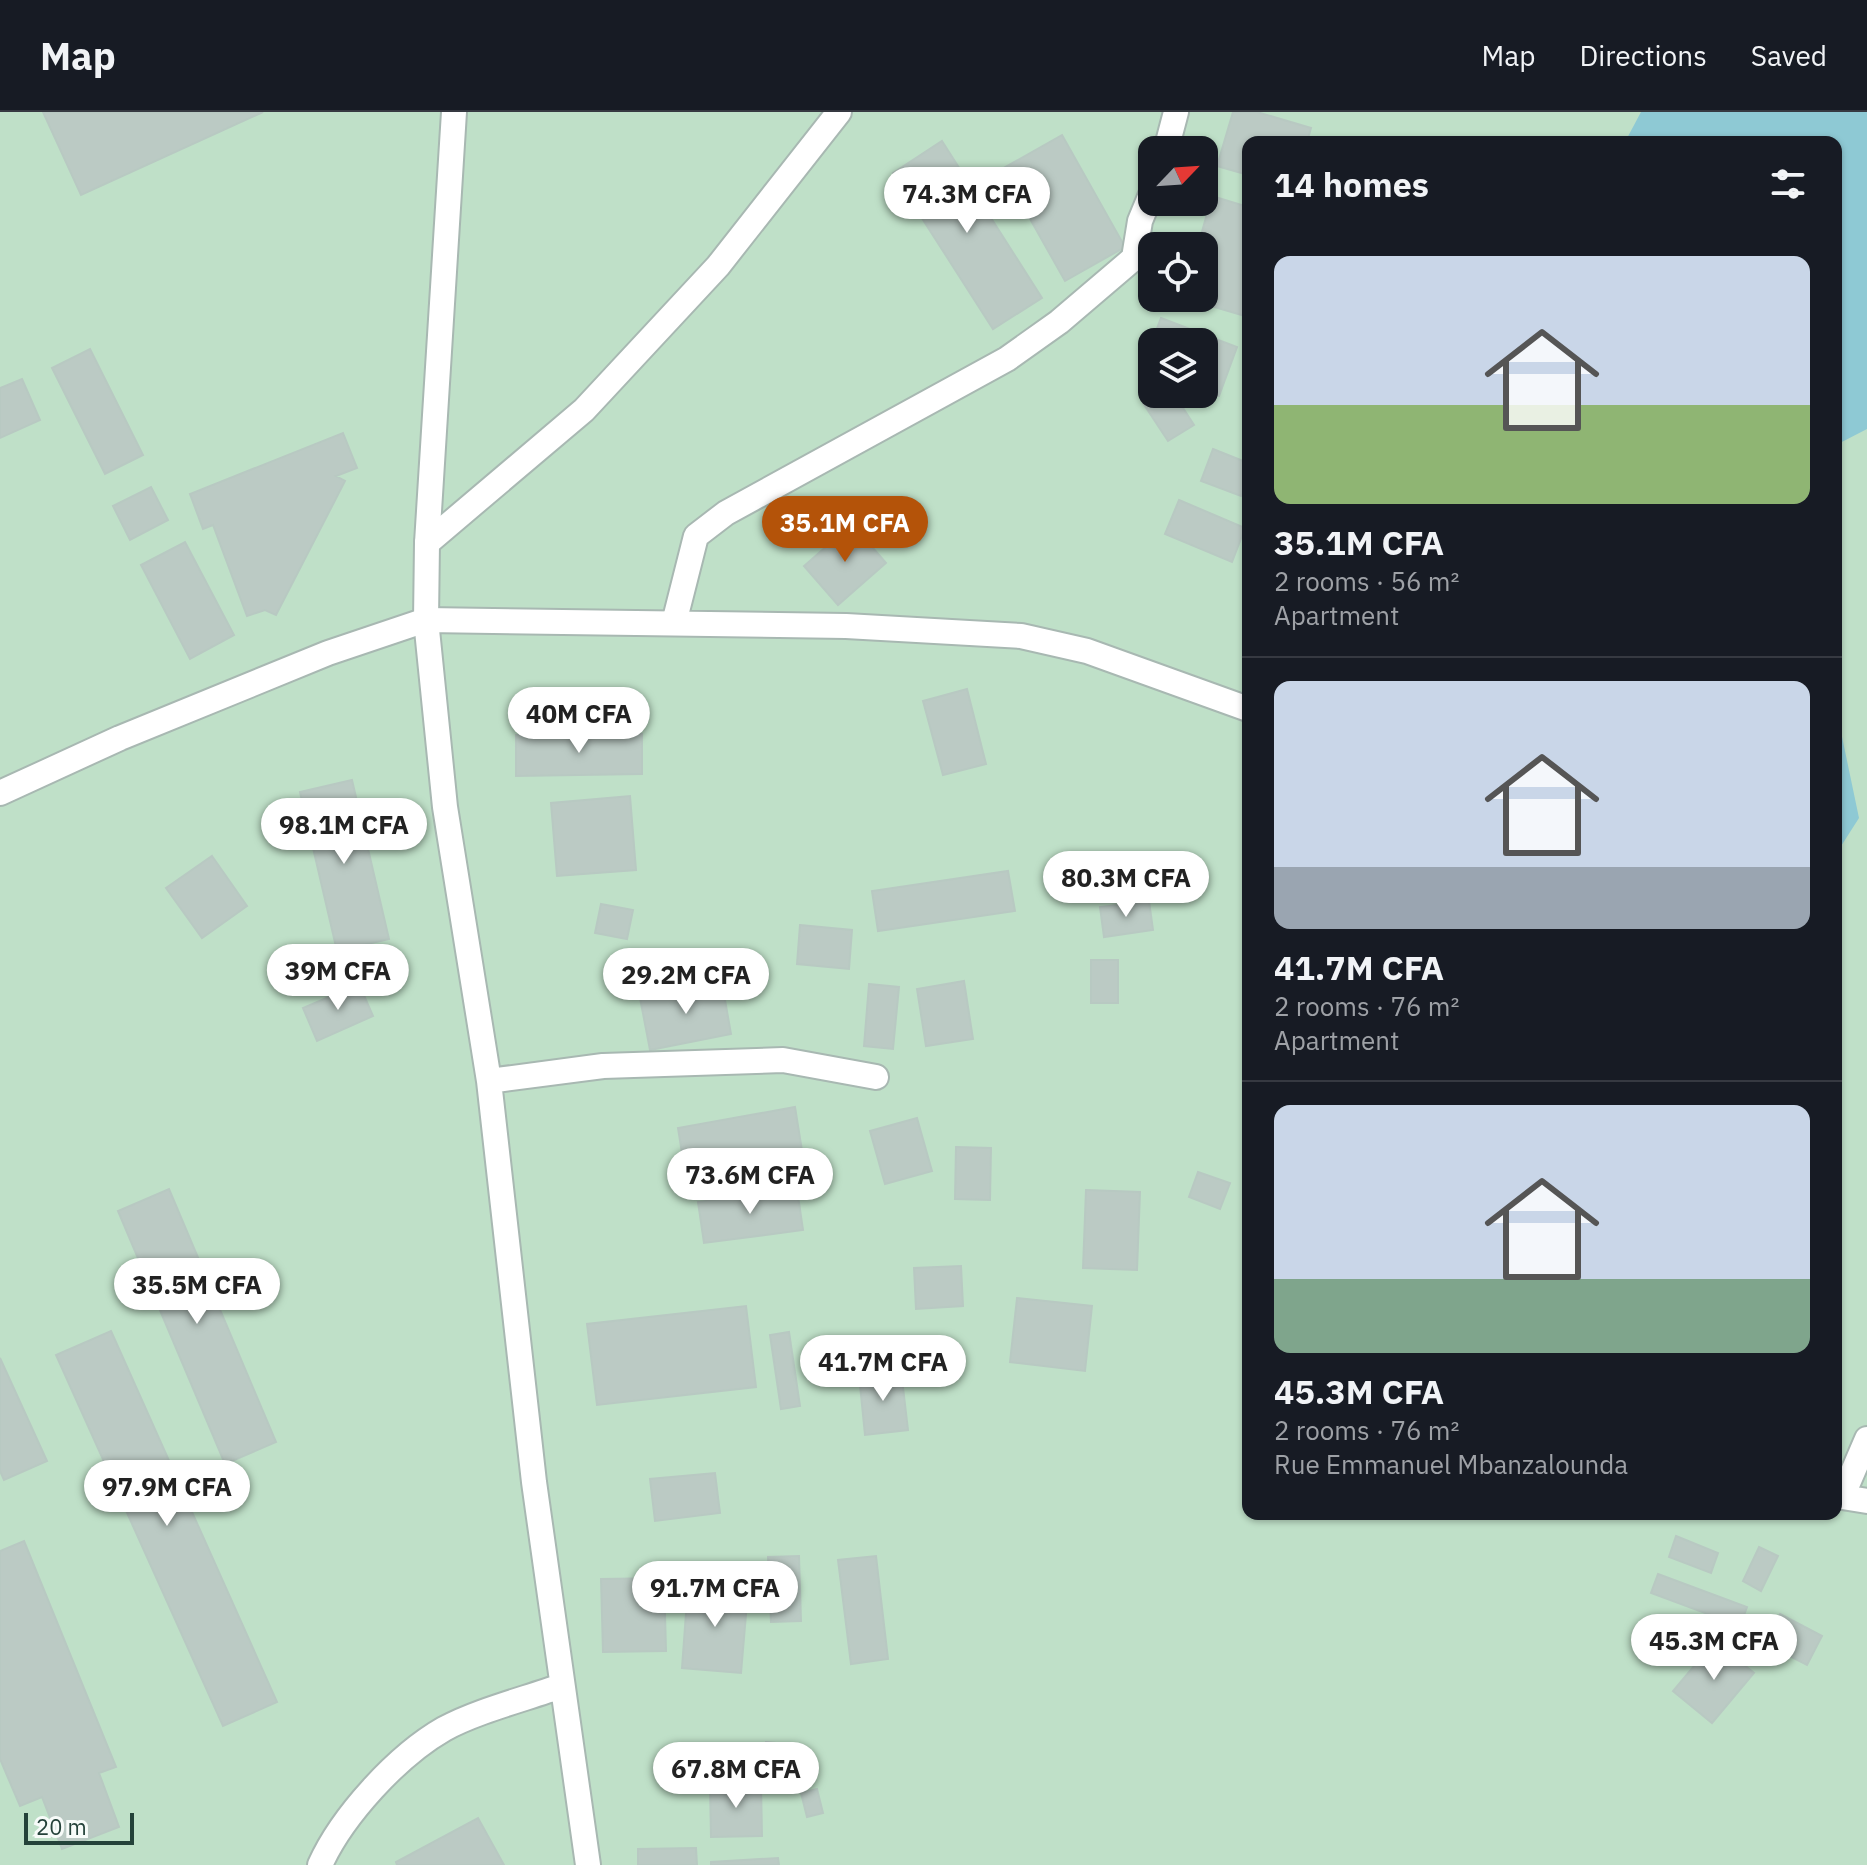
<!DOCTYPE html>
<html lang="en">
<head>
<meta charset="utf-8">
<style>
	body { margin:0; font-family:"IBM Plex Sans",sans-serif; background:#242831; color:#f1f3f6; height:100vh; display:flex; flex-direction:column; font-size:30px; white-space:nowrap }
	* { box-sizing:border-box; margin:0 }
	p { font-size:26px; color:#9ea1a6 }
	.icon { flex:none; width:44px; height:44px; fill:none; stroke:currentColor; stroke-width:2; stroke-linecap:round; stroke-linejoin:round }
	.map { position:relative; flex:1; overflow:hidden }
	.details { position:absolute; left:1242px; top:24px; width:600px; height:1384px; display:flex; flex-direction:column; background:#171b24; border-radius:16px; box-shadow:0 2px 6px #0004 }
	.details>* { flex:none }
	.needle { width:52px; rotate:65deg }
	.fabs { position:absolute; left:1138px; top:24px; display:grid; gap:16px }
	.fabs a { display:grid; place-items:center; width:80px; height:80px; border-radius:16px; background:#171b24; box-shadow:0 2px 6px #0004; font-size:40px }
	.scale { position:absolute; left:24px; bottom:20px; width:110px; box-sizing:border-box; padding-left:8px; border:4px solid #24423a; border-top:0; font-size:22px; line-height:28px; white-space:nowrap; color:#24423a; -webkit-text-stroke:6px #f7fbf9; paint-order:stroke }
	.price { position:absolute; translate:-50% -68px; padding:0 18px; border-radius:28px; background:#fff; color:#222; font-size:26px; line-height:52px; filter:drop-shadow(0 2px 4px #0008) }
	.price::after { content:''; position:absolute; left:50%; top:48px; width:24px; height:18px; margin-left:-12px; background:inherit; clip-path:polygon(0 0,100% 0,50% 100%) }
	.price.current { background:#b45309; color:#fff }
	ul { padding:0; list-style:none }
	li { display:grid; align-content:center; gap:16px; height:424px; padding:0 32px }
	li+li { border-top:2px solid #363941 }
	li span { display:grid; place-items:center; height:248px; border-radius:16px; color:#555 }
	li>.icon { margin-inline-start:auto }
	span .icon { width:144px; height:144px; fill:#fffc; stroke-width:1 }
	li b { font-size:34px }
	h2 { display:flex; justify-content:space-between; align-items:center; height:96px; padding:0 32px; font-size:34px }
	header { display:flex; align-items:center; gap:48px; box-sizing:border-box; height:112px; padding:0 40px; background:#171b24; border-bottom:2px solid #363941 }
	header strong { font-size:38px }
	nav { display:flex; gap:44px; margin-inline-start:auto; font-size:28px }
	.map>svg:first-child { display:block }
	.green { fill:#bfe0c8; fill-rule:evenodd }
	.water { fill:#8ec9d4 }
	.building { fill:#bbcac4; stroke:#b8c9c2; stroke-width:2 }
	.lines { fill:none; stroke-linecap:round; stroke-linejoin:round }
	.minor-casing { stroke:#a8b8b2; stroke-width:28 }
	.tertiary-casing { stroke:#a8b8b2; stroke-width:28 }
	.minor { stroke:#fff; stroke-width:24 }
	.tertiary { stroke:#fff; stroke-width:24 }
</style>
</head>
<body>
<header>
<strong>Map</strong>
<nav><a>Map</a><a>Directions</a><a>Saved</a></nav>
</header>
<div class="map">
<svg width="1867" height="1753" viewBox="0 0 1867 1753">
	<rect width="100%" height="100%" fill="#e6efeb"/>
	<path class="green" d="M0,0H1867V1753H0ZM1248,30H1836V1402H1248ZM1152,38H1204V90H1152ZM1152,134H1204V186H1152ZM1152,230H1204V282H1152Z"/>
	<path class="water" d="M1641,0H1867V317L1836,333V30H1625Z
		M1836,596L1859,706L1836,742Z"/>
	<path class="building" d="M43,0H263L81,83Z
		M1233,0H1257L1311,16L1307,30H1248V63L1217,54Z
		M1062,23L1125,135L1065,169L1002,57Z
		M942,29L1042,186L993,217L893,61Z
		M1212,84L1248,95V205L1184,186H1204V134H1198Z
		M1161,206L1237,235L1219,284L1204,279V230H1152V259L1142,255Z
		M90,237L143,343L105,362L52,256Z
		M22,267L40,308L0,326V276Z
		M1157,282H1174L1194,313L1168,329L1143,291Z
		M343,321L357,356L336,364L345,369L276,503L265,498L247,504L213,413L203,417L190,382Z
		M1213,337L1248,351V366L1241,384L1201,369Z
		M151,375L168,408L130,428L113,394Z
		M1179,388L1245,416L1232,450L1165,422Z
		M852,412L886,451L838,493L804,454Z
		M185,430L234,523L190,547L141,453Z
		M967,577L986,652L943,663L923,589Z
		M642,622V662L516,664V623Z
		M352,668L389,827L337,839L300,680Z
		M630,684L636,758L557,764L551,691Z
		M212,744L247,794L202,826L166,776Z
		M1008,759L1015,799L878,819L872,779Z
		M1149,789L1153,818L1104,825L1100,795Z
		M601,792L633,798L627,827L595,821Z
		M800,813L852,818L849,857L797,852Z
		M1091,848H1118V891H1091Z
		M964,869L973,927L926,934L917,877Z
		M722,871L731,922L650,938L640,886Z
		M359,872L373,904L317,929L303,896Z
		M869,872L899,875L893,937L864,934Z
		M795,995L803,1045L686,1066L678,1016Z
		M917,1006L932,1059L885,1072L870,1019Z
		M956,1035L991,1036L990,1088L955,1087Z
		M1198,1060L1230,1071L1220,1097L1189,1085Z
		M169,1077L276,1330L225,1352L118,1099Z
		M797,1077L803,1118L704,1131L698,1090Z
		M1086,1078L1140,1080L1137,1158L1083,1156Z
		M961,1154L963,1194L916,1197L914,1156Z
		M1017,1186L1092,1194L1085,1259L1010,1250Z
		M746,1194L756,1275L597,1293L587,1212Z
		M111,1219L277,1590L223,1614L56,1243Z
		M789,1220L800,1294L781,1297L770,1223Z
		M0,1246L47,1349L4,1368L0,1359Z
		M901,1258L908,1318L865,1323L859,1263Z
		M715,1361L720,1401L655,1409L650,1367Z
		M1676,1424L1718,1441L1711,1461L1669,1445Z
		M24,1429L116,1655L99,1661L119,1715L62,1737L42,1685L20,1694L0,1647V1439Z
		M1759,1435L1778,1444L1761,1479L1743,1469Z
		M799,1444L801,1509L771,1510L768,1445Z
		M876,1444L888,1547L851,1552L838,1448Z
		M1658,1462L1747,1495L1740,1514L1651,1481Z
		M664,1466L666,1539L603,1540L601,1467Z
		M688,1474L748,1479L741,1561L682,1556Z
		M1780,1502L1822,1524L1807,1553L1766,1532Z
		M1715,1529L1754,1561L1712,1611L1673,1579Z
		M766,1630L796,1633L795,1649L765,1646Z
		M761,1672L762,1724L711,1725L710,1673Z
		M817,1677L823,1701L807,1705L801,1681Z
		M478,1706L504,1753H397L396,1750Z
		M696,1736L697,1753H638V1737Z
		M778,1746L779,1753H711V1750Z"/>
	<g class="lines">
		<g class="minor-casing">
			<path id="minor" d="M1166,38L1176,0
				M427,431L584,298L718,154L839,0
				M674,511L696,424L726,401L1007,247L1059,210L1134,146L1140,109L1152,80
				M489,969L603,954L783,948L876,965
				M1836,1384L1867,1389
				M1842,1385L1867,1327
				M320,1753C342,1704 397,1644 444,1617C477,1599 525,1587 561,1574
				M588,1753L534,1370L489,969L445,695L426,508L846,514L1021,524L1087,539L1248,597"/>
		</g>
		<g class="tertiary-casing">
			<path id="tertiary" d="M0,681L120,626L328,541L426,508L427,431L454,0"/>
		</g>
		<use href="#minor" class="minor"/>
		<use href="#tertiary" class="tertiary"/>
	</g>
</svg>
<div class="fabs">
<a><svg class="needle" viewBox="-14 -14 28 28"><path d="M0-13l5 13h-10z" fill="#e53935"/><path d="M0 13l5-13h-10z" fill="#9ea1a6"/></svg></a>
<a><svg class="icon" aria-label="locate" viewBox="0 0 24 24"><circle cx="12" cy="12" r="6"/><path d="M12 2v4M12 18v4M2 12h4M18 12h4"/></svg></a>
<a><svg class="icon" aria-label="layers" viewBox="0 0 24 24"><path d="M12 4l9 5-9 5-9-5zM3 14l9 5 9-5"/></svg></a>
</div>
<div class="scale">20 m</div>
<b class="price" style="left:967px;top:123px">74.3M CFA</b>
<b class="price current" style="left:845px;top:452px">35.1M CFA</b>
<b class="price" style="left:579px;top:643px">40M CFA</b>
<b class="price" style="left:344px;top:754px">98.1M CFA</b>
<b class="price" style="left:1126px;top:807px">80.3M CFA</b>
<b class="price" style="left:338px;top:900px">39M CFA</b>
<b class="price" style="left:686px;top:904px">29.2M CFA</b>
<b class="price" style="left:750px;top:1104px">73.6M CFA</b>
<b class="price" style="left:197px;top:1214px">35.5M CFA</b>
<b class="price" style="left:883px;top:1291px">41.7M CFA</b>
<b class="price" style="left:167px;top:1416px">97.9M CFA</b>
<b class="price" style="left:715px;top:1517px">91.7M CFA</b>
<b class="price" style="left:1714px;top:1570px">45.3M CFA</b>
<b class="price" style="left:736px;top:1698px">67.8M CFA</b>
<section class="details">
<h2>14 homes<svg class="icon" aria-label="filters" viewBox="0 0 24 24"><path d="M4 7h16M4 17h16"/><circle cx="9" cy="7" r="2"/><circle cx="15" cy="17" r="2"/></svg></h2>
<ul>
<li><span style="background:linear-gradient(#c9d6e8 60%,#8fb573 0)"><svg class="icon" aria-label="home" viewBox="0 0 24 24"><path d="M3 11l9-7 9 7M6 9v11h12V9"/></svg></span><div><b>35.1M CFA</b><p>2 rooms · 56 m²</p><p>Apartment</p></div></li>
<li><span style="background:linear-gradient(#c9d6e8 75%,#9aa5b1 0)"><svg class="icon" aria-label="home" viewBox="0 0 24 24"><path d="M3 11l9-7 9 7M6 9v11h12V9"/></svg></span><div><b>41.7M CFA</b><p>2 rooms · 76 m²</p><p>Apartment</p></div></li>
<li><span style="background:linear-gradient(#c9d6e8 70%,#7fa58c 0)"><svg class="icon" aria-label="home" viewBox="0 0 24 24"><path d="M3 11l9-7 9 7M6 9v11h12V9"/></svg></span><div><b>45.3M CFA</b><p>2 rooms · 76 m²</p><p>Rue Emmanuel Mbanzalounda</p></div></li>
</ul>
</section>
</div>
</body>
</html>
